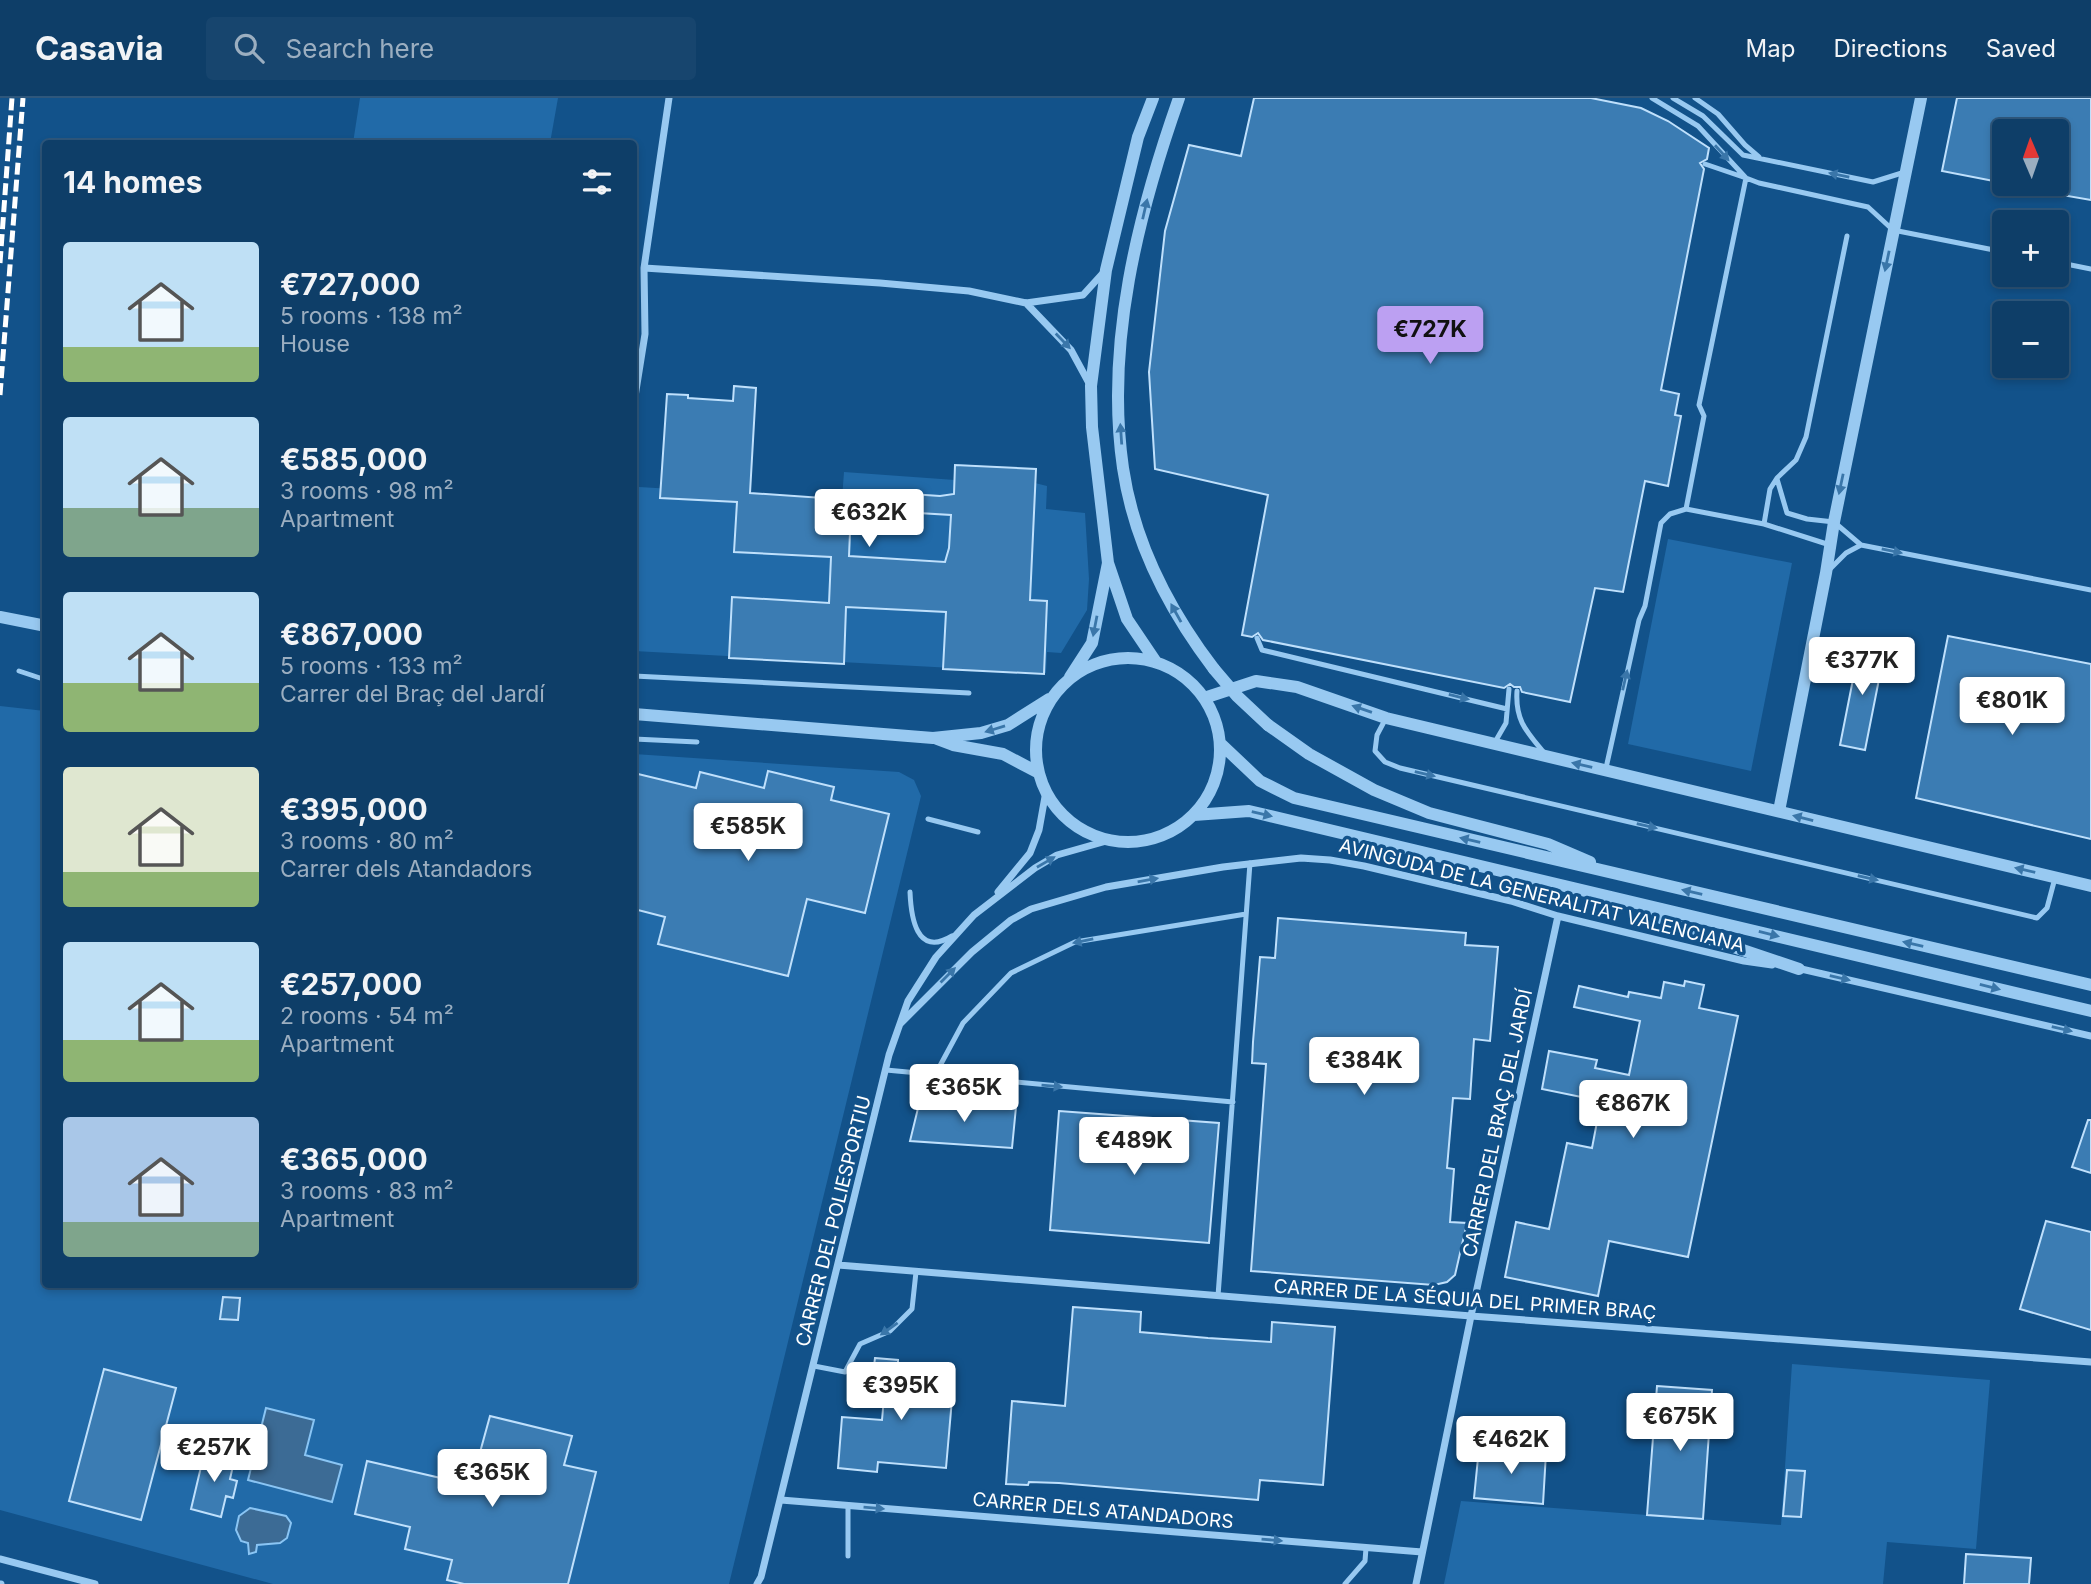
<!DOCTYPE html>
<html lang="en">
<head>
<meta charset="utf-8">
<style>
	body { margin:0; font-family:Inter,sans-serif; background:#17456e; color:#f1f3f6; height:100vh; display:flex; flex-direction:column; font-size:26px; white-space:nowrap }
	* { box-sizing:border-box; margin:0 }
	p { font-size:23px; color:#9baec0 }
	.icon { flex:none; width:38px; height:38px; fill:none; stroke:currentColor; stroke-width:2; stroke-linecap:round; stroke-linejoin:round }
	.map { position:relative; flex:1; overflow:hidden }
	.side { position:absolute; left:42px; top:42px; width:595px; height:1148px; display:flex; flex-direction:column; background:#0e3e68; border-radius:7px; box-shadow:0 4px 10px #0003,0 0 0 2px #2e577c }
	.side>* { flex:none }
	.needle { width:46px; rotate:358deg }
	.fabs { position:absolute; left:1992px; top:21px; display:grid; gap:14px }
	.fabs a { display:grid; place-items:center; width:77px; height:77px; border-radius:7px; background:#0e3e68; box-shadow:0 4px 10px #0003,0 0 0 2px #2e577c; font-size:35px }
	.price { position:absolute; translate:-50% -60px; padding:0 16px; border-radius:7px; background:#fff; color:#222; font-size:23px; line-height:46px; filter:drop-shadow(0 2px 4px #0008) }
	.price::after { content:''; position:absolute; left:50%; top:42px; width:21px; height:16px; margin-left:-10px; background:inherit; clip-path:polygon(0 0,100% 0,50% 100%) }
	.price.active { background:#bca0f2; color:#111 }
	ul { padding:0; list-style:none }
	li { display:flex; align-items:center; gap:21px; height:175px; padding:0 21px }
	li span { display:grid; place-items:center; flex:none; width:196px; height:140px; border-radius:7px; color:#555 }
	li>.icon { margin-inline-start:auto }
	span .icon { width:84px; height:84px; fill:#fffc; stroke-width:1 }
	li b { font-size:30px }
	h2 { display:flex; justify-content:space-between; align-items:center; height:84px; padding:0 21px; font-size:30px }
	header { display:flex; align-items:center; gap:42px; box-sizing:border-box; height:98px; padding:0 35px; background:#0e3e68; border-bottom:2px solid #2e577c }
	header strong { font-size:33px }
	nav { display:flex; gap:38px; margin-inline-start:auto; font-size:24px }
	.search { width:490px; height:63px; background:#17456e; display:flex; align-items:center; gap:18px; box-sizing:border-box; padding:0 24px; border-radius:7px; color:#9baec0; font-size:26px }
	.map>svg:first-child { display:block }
	.green { fill:#216aa8 }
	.water { fill:#3c6b95; stroke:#8ac5f4; stroke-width:2 }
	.building { fill:#3b7cb3; stroke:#bfe0fc; stroke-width:2; fill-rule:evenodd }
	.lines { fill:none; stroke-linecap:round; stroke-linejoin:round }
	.service { stroke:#98c9f1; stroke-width:5 }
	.minor { stroke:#98c9f1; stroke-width:7 }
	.tertiary { stroke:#98c9f1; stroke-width:12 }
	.rail { stroke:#fff; stroke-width:5; stroke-dasharray:12 5; stroke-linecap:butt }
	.tertiary-bridge { stroke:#98c9f1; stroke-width:12 }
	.oneway { fill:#3a76a9 }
	.labels { text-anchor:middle; stroke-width:7; stroke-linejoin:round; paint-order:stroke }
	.street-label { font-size:19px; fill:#fff; stroke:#12528a }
</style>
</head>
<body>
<header>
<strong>Casavia</strong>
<div class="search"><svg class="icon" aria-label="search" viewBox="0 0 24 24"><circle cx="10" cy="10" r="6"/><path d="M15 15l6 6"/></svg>Search here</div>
<nav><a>Map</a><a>Directions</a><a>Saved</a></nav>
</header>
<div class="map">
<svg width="2091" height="1486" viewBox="0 0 2091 1486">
	<rect width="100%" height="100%" fill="#12528a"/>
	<path class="green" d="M360,0H558L550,45H353Z
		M958,366L1036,372L1035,385L1047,388L1046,411L1085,415L1089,481L1087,512L1061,555L1047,554L1046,575L634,553L639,389L842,401L844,374L955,382Z
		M1668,441L1792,465L1751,673L1628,646Z
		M0,608L45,613L46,1186H634V656L899,674L914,682L921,698L729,1486H273L0,1412Z
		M1792,1266L1990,1282L1976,1451L1887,1444L1883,1486H1444L1461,1403L1781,1427Z"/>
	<path class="water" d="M266,1310L314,1322L305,1357L342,1367L332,1404L248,1382Z
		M250,1410L286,1418L291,1425L287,1440L280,1445L257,1447L256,1454L249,1456L248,1445L241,1443L236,1432L239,1418Z"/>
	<path class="building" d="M1254,0H1591L1641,10L1668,23L1709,50L1707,61L1700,65L1704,71L1661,292L1679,296L1675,317L1681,318L1668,388L1645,383L1623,494L1595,490L1570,604L1522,594L1520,589H1514L1510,586L1504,590L1263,542L1258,535L1252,539L1242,537L1268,397L1155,371L1149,274L1165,133L1189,47L1241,58Z
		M1957,0H2091V102L2056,96V33H2004V85L1942,73Z
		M734,288L756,290L750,395L851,402L852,392L940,398L954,396L955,367L1036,371L1030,502L1047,503L1044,576L943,571L946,514L846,509L844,566L729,560L732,499L829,505L831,459L734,454L737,404L660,400L667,296L688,297V300L733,303ZM851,411L951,417L949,450L945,464L849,458Z
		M1948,538L2091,566V741L1916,700Z
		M1860,546L1885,551L1865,652L1840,647Z
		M768,673L834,689L831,702L889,716L865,815L807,801L788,878L658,846L665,819L634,811V675L696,690L700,674L764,690Z
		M1278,820L1466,835L1465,847L1498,849L1490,943L1474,941L1470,1001L1453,1000L1447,1070L1454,1071L1450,1124L1467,1125L1455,1177L1447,1184L1434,1187L1251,1173L1266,966L1252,965L1253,944L1260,859L1275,860Z
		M1685,883L1704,887L1699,910L1738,918L1688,1159L1609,1143L1598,1198L1505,1179L1516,1124L1549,1131L1567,1045L1592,1050L1601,1003L1542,991L1549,953L1597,962L1595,970L1629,977L1640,923L1574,909L1579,888L1628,899L1629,894L1661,900L1664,884L1684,888Z
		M920,1002L1016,1009L1012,1050L910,1043Z
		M1059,1013L1219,1025L1209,1145L1050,1132Z
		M2088,1022H2091V1075L2072,1069Z
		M2046,1123L2091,1134V1232L2020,1211Z
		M223,1199L240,1200L238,1222L220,1221Z
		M1073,1209L1141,1214L1140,1234L1208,1240L1271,1244L1272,1224L1335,1229L1323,1387L1260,1382L1258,1402L1059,1385L1029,1384L1028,1387L1006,1386L1012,1303L1065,1308Z
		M875,1260L898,1262V1266L946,1270L944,1301H952L946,1370L878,1364L877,1374L838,1370L842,1319L882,1322L886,1277L873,1276Z
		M104,1271L176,1290L141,1422L69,1403Z
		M1657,1288L1712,1292L1703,1421L1647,1417Z
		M490,1318L572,1338L564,1367L596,1374L568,1486H464L447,1482L452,1462L405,1451L410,1429L355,1416L367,1363L471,1387Z
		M1479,1350L1546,1355L1543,1406L1474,1400Z
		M205,1352L235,1359L230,1381L237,1383L233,1400L226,1398L221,1419L191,1411Z
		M1787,1372L1805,1373L1801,1419L1783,1418Z
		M1966,1456L2031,1460L2029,1486H1964Z"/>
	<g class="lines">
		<path class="service" d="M1652,0L1698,28L1746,80L1759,85L1868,109L1893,132L2004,154
			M1673,0L1703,18L1743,57L1873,84L1905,74
			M1695,0L1718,16L1745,47L1759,59
			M2056,164L2091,171
			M1777,381L1787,415L1807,421L1834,424L1861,447L2091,492
			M1686,411L1704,318L1699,307L1703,288L1746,80L1705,66
			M1830,447L1764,426L1770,391L1777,380L1796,362L1806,339L1847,138
			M1830,471L1846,455L1861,447
			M1257,540L1262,552L1507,611
			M19,573L46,582
			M634,578L969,595
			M1517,593C1515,623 1527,634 1545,656
			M1386,620L1377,637L1375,653L1385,664L1400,670L2037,820L2047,810L2055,780
			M634,641L697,644
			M1495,644L1506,625L1509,591
			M1606,670L1639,522L1645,508L1661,425L1670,416L1686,411L1764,426
			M928,721L978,734
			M910,794C911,818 916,860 952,838
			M886,972L1233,1004
			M935,977L963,925L1011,875L1075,844L1246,816
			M1218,1198L1250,765
			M814,1268L845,1274L860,1246L890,1233L912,1211L916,1174
			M848,1408V1458
			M1345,1486L1365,1463L1366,1450"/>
		<path class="minor" d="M644,170L880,185L969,193L1026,205L1083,197L1103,175
			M1026,205L1071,252L1090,287
			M634,305L645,236L644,170L669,0
			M998,794L1030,755L1039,732L1046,693
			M1797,870L2091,938
			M900,926L972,854L1011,822L1031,811L1106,789L1223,769L1301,760L1330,762L1364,768L1511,803L1558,818L1744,863L1772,867
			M838,1167L1471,1218L2091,1264
			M781,1402L1422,1454
			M0,1461L95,1486
			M0,1486H1
			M757,1486L761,1479L889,957L908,903L936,859L974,817L1035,770L1057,757L1110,742
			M1416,1486L1471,1218L1558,818"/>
		<path class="tertiary" d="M1153,0L1138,39L1106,172L1091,288L1092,329L1108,465L1127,521L1156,564
			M1179,0C1138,116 1105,246 1123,370C1134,444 1169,512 1214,571
			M0,519L46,528
			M1036 652a92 92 0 1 1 184 0a92 92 0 1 1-184 0Z
			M1070,579L1092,545L1108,465
			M1204,600L1256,583L1297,589L1386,620L2091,788
			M634,616L933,640L981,635L1008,627L1049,601
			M1268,627L1309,656L1374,692L1429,715L1548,746L1590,764
			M937,641L953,647L1003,656L1039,675
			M1221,646L1260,683L1294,700L2091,887
			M1779,713L1826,475L1834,424L1921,0
			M1194,717L1249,713L2091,913
			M1643,811L1692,835L1799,871"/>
		<path class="rail" d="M0,165L12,0
			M0,297L23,0"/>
		<path class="tertiary-bridge" d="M1214,571L1237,598L1268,627"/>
	</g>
	<defs><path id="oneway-solid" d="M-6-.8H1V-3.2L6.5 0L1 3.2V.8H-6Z" transform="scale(1.75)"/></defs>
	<g class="oneway">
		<use href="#oneway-solid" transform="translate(1722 55) rotate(48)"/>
		<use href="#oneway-solid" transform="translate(1839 77) rotate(-168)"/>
		<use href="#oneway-solid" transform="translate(1145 111) rotate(-77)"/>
		<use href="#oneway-solid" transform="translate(1887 163) rotate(102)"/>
		<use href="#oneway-solid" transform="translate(1063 243) rotate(46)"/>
		<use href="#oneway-solid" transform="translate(1121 336) rotate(-94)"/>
		<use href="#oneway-solid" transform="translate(1841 386) rotate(102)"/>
		<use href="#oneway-solid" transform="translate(1892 453) rotate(12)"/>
		<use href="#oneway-solid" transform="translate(1176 515) rotate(-119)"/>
		<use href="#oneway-solid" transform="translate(1095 528) rotate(101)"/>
		<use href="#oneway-solid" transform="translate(1625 582) rotate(-77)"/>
		<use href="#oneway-solid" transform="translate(1459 599) rotate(14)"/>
		<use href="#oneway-solid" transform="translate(1362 611) rotate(-161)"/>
		<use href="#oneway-solid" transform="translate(995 631) rotate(163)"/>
		<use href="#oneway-solid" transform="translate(1582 667) rotate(-167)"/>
		<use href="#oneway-solid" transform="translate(1425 676) rotate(13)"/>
		<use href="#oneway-solid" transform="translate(1262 716) rotate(13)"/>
		<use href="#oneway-solid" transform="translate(1803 720) rotate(-166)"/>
		<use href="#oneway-solid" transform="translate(1647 728) rotate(13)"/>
		<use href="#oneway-solid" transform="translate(1470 742) rotate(-167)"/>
		<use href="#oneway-solid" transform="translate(1046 764) rotate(-30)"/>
		<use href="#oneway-solid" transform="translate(2025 772) rotate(-167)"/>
		<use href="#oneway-solid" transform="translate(1868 780) rotate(13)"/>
		<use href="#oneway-solid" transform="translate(1148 782) rotate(-10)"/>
		<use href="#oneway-solid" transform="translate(1692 794) rotate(-167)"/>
		<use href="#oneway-solid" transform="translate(1769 836) rotate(14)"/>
		<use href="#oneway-solid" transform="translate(1083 843) rotate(168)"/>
		<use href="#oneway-solid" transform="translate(1913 846) rotate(-167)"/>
		<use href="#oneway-solid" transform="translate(948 877) rotate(-45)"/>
		<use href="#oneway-solid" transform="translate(1840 880) rotate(13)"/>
		<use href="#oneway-solid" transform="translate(1990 889) rotate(14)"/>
		<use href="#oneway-solid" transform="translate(2062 931) rotate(13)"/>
		<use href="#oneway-solid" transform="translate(1052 988) rotate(5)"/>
		<use href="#oneway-solid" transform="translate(889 1231) rotate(145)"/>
		<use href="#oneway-solid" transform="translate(874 1410) rotate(5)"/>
		<use href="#oneway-solid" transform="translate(1272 1442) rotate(5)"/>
	</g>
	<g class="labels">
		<g class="street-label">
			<text transform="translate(1542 797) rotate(14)" y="7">AVINGUDA DE LA GENERALITAT VALENCIANA</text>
			<text transform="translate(1497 1025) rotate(-78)" y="7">CARRER DEL BRAÇ DEL JARDÍ</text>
			<text transform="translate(833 1123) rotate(-76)" y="7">CARRER DEL POLIESPORTIU</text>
			<text transform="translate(1465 1201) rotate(4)" y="7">CARRER DE LA SÉQUIA DEL PRIMER BRAÇ</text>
			<text transform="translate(1103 1412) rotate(5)" y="7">CARRER DELS ATANDADORS</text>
		</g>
	</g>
</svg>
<div class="fabs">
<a><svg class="needle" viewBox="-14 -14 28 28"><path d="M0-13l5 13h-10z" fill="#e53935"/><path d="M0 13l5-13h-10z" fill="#9baec0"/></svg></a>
<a>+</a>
<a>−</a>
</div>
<b class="price active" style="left:1430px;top:268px">€727K</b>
<b class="price" style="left:869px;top:451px">€632K</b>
<b class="price" style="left:1862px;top:599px">€377K</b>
<b class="price" style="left:2012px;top:639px">€801K</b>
<b class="price" style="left:748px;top:765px">€585K</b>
<b class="price" style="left:1364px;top:999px">€384K</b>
<b class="price" style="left:964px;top:1026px">€365K</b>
<b class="price" style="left:1633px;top:1042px">€867K</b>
<b class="price" style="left:1134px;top:1079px">€489K</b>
<b class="price" style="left:901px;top:1324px">€395K</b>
<b class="price" style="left:1680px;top:1355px">€675K</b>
<b class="price" style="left:1511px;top:1378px">€462K</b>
<b class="price" style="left:214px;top:1386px">€257K</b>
<b class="price" style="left:492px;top:1411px">€365K</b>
<section class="side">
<h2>14 homes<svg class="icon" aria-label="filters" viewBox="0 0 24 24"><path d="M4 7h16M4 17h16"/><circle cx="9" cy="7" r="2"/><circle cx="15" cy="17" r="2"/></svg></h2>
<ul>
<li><span style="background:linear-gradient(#bfe0f5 75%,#8fb573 0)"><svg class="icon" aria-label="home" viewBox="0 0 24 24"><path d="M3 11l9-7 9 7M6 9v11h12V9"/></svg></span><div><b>€727,000</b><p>5 rooms · 138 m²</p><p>House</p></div></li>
<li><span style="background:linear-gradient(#bfe0f5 65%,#7fa58c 0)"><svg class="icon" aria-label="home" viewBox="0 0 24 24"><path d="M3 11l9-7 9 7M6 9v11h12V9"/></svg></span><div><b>€585,000</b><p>3 rooms · 98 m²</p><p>Apartment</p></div></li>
<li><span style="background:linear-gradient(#bfe0f5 65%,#8fb573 0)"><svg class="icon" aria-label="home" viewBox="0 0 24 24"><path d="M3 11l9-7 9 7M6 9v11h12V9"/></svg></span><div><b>€867,000</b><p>5 rooms · 133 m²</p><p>Carrer del Braç del Jardí</p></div></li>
<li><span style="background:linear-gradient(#dfe7d0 75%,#8fb573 0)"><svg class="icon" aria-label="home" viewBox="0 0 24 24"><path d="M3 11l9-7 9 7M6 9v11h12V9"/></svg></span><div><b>€395,000</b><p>3 rooms · 80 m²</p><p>Carrer dels Atandadors</p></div></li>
<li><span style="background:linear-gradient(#bfe0f5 70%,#8fb573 0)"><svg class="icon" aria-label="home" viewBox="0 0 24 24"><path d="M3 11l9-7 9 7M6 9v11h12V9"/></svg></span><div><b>€257,000</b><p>2 rooms · 54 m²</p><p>Apartment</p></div></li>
<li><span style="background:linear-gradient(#a9c7e8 75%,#7fa58c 0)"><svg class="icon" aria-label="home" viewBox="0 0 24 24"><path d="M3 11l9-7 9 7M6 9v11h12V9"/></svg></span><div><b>€365,000</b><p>3 rooms · 83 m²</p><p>Apartment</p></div></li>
</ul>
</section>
</div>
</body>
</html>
